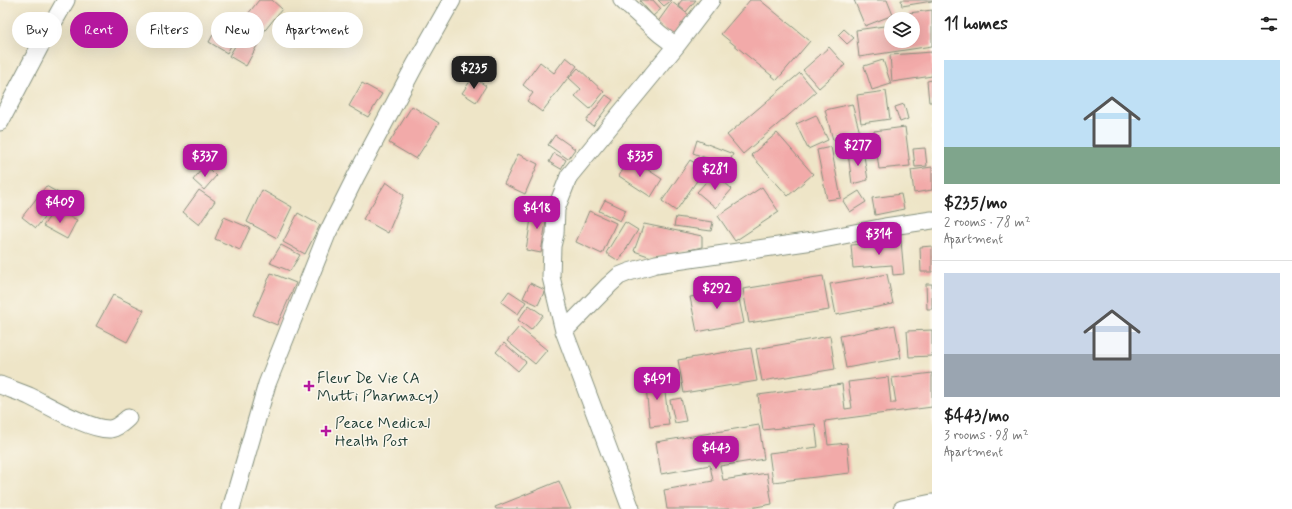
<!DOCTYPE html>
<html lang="en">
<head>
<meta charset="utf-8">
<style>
	body { margin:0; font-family:Mynerve,sans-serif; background:#f2f2f2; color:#222; height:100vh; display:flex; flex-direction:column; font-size:15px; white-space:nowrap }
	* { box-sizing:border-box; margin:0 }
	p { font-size:13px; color:#767676 }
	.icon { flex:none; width:22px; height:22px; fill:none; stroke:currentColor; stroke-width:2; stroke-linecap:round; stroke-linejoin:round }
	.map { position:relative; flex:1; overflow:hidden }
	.panel { display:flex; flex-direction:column; background:#fff; width:360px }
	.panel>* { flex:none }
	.top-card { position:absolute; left:12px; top:12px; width:380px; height:36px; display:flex; gap:8px }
	.buttons { position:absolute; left:884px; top:12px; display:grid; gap:8px }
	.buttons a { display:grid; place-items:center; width:36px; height:36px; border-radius:50%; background:#fff; box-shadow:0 4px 16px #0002; font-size:20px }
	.price { position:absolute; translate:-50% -34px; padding:0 9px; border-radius:8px; background:#b5179e; color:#fff; font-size:13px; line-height:26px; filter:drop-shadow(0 1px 2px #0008) }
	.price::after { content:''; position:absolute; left:50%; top:24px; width:12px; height:9px; margin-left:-6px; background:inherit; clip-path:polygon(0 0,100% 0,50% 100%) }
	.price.active { background:#222; color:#fff }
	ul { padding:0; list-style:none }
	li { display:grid; align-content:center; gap:8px; height:212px; padding:0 12px }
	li+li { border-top:1px solid #e0e0e0 }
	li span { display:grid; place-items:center; height:124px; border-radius:0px; color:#555 }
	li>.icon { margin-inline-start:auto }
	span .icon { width:72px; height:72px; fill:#fffc; stroke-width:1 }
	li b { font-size:17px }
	h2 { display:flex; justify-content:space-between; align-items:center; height:48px; padding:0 12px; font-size:17px }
	.chip { padding:0 14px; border-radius:18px; background:#fff; box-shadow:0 4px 16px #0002; font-size:14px; line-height:36px }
	.chip.active { background:#b5179e; color:#fff }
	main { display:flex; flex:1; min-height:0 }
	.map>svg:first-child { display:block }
	.building { fill:#f2aaa9 }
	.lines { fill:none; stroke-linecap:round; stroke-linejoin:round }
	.minor-casing { stroke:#86917e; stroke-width:19 }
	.minor { stroke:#fff; stroke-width:17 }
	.poi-dot { fill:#b5179e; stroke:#fbf7ec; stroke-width:1.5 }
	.labels { text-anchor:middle; stroke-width:3; stroke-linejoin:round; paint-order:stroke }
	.poi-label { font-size:16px; fill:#1f3d34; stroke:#fbf7ec; text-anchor:start }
</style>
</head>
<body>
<main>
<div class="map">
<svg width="932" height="509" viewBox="0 0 932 509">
	<rect width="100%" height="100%" fill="#fbf7ec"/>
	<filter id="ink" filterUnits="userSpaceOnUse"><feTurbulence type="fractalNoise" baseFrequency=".025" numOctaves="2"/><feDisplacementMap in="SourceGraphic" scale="8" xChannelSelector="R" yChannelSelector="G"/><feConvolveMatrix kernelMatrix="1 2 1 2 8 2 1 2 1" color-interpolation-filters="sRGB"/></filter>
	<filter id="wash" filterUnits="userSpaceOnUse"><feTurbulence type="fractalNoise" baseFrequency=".012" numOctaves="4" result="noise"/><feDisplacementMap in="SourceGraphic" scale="16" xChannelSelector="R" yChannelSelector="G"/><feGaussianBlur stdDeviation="0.9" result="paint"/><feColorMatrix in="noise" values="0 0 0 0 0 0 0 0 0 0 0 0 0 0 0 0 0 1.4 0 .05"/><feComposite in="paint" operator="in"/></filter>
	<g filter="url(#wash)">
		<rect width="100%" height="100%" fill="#eee5c7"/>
		<g id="blocks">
			<path class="building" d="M259,0H272L282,9L262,34L244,19Z
				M641,0H653L661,9L653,16L640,1Z
				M658,0H672L664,6Z
				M682,0H696L686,12L678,5Z
				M750,0H760L810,41L777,80L721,34Z
				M854,0H887L893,15L865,26Z
				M901,0H932V1L902,6Z
				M672,2L689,15L673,35L657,23Z
				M932,10V46L859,57L856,30L891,25V41H913V19H910L909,13Z
				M221,20L240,30L227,53L209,42Z
				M844,29L854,38L847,44L838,35Z
				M243,33L258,44L246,66L229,56Z
				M829,47L845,65L819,88L803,70Z
				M932,52V76L892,82L890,55Z
				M566,57L577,66L542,112L527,101L533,93L523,85L540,62L554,73Z
				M883,60L891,84L872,90L864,66Z
				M578,68L604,92L590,109L575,96L581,89L569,78Z
				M800,73L816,92L743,154L727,135Z
				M473,77L486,86L476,102L462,93Z
				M932,80V102H929L927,81Z
				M362,83L382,94L368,117L349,106Z
				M886,91L890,119L861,123L857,95Z
				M606,95L613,100L593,126L586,121Z
				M852,104L860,133L833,140L825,110Z
				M904,104L908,119L900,122L895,107Z
				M412,106L439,123L416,159L389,143Z
				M816,115L828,140L808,149L796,124Z
				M905,127L910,166L879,169L874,131Z
				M777,133L813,174L788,196L751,155Z
				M555,135L575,149L568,159L548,145Z
				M697,140L733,154L728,166L693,153Z
				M831,147L841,198L827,200L817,150Z
				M925,148L927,166L915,167L913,149Z
				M863,150L868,180L852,184L848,153Z
				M554,153L566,160L561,169L549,162Z
				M518,154L538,164L525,194L504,184Z
				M630,158L662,179L651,197L619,176Z
				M690,160L705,169L676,211L662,201Z
				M205,165L216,176L204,190L193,180Z
				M932,167V190L914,193L911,170Z
				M714,173L732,189L716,208L697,192Z
				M386,182L404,195L388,233L363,219Z
				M46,186L62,195L36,228L22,217Z
				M762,187L779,212L735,241L718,216Z
				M199,190L215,201L199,225L183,212Z
				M262,190L292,207L277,238L247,222Z
				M859,191L866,202L850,212L843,201Z
				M901,194L904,209L875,215L872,198Z
				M605,200L626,210L620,221L599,211Z
				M533,206L548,209L541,253L526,250Z
				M55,209L77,220L67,239L43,226Z
				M589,211L616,223L602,254L576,242Z
				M298,213L320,225L305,254L283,242Z
				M224,217L250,228L240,250L215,239Z
				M676,217L713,222L711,231L674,226Z
				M625,222L638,230L619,261L606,253Z
				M644,224L702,236V247L654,258L634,251Z
				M901,241L904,274L893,275L892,265L853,268L851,245Z
				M281,245L300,255L290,271L270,263Z
				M932,246V272H921L920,247Z
				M271,273L296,283L277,325L253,315Z
				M887,274L893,304L836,315L830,284Z
				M823,276L829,310L749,323L743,289Z
				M530,283L545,290L538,305L523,298Z
				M926,284H932V309H927Z
				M737,289L744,323L697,332L690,297Z
				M509,291L526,302L518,314L501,302Z
				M113,295L144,310L127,342L96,326Z
				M529,305L543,315L531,330L518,320Z
				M895,325L901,358L846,368L840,336Z
				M519,327L547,350L535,364L507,341Z
				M932,330V356L909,357L907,331Z
				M830,336L835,369L762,381L756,349Z
				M504,343L526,362L518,371L496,352Z
				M751,348L757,381L684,393L678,360Z
				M932,373V407L825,421L828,445L847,443L850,473L773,482L769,453L818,447L815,424L763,430L758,395L842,384L845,409L852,408L848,382L888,377L891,403H896L892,378Z
				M663,376L669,425L650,427L645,377Z
				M681,398L686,421L675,423L670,400Z
				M759,425L764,459L720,466L723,480L767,473L772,504L745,509H667L664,490L713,481L710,465L661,474L656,442Z
				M559,481L571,509H496L495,507Z"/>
		</g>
	</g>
	<g filter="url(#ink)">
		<use href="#blocks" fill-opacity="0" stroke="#86917e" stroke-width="1"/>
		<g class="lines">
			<g class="minor-casing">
				<path id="minor" d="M622,0L660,34L676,46
					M0,122L40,46L66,0
					M564,331L609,285L619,276L629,272L656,264L813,241L885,227L932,220
					M0,385C10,389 20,392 29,396C48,405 89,430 110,429C117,428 122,423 128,418
					M231,509L267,384L327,234L356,176L415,65L452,0
					M631,509L564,331L551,277L552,246L555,234L556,209L569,176L676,46L711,0
					M902,509L932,503"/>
			</g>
			<use href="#minor" class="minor"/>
		</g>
	</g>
	<g class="poi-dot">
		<path d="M307 380h4v4h4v4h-4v4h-4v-4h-4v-4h4z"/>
		<path d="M324 425h4v4h4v4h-4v4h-4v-4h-4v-4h4z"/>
	</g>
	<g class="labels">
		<g class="poi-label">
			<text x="317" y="383">Fleur De Vie (A<tspan x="317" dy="18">Mutti Pharmacy)</tspan></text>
			<text x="335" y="428">Peace Medical<tspan x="335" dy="18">Health Post</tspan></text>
		</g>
	</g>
</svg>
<div class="buttons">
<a><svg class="icon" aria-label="layers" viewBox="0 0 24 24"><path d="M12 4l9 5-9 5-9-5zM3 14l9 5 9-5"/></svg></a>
</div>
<b class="price active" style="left:474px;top:90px">$235</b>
<b class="price" style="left:858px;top:167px">$277</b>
<b class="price" style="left:205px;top:178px">$337</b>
<b class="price" style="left:640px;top:178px">$335</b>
<b class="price" style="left:715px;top:191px">$281</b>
<b class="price" style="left:60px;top:224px">$409</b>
<b class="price" style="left:537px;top:230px">$418</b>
<b class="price" style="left:879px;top:256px">$314</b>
<b class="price" style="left:717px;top:310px">$292</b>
<b class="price" style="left:657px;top:401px">$491</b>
<b class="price" style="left:716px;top:470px">$443</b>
<div class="top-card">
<a class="chip">Buy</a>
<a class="chip active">Rent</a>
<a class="chip">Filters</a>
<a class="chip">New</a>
<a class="chip">Apartment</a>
</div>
</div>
<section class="panel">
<h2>11 homes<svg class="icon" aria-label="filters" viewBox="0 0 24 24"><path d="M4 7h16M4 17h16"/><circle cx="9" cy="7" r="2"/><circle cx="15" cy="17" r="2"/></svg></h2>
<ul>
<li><span style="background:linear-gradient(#bfe0f5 70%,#7fa58c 0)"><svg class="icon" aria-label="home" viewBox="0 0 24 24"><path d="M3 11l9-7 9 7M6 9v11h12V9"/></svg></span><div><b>$235/mo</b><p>2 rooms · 78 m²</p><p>Apartment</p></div></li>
<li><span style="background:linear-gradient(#c9d6e8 65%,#9aa5b1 0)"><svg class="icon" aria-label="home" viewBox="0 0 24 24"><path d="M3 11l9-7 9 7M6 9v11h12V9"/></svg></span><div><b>$443/mo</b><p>3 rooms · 98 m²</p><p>Apartment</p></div></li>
</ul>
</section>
</main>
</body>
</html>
